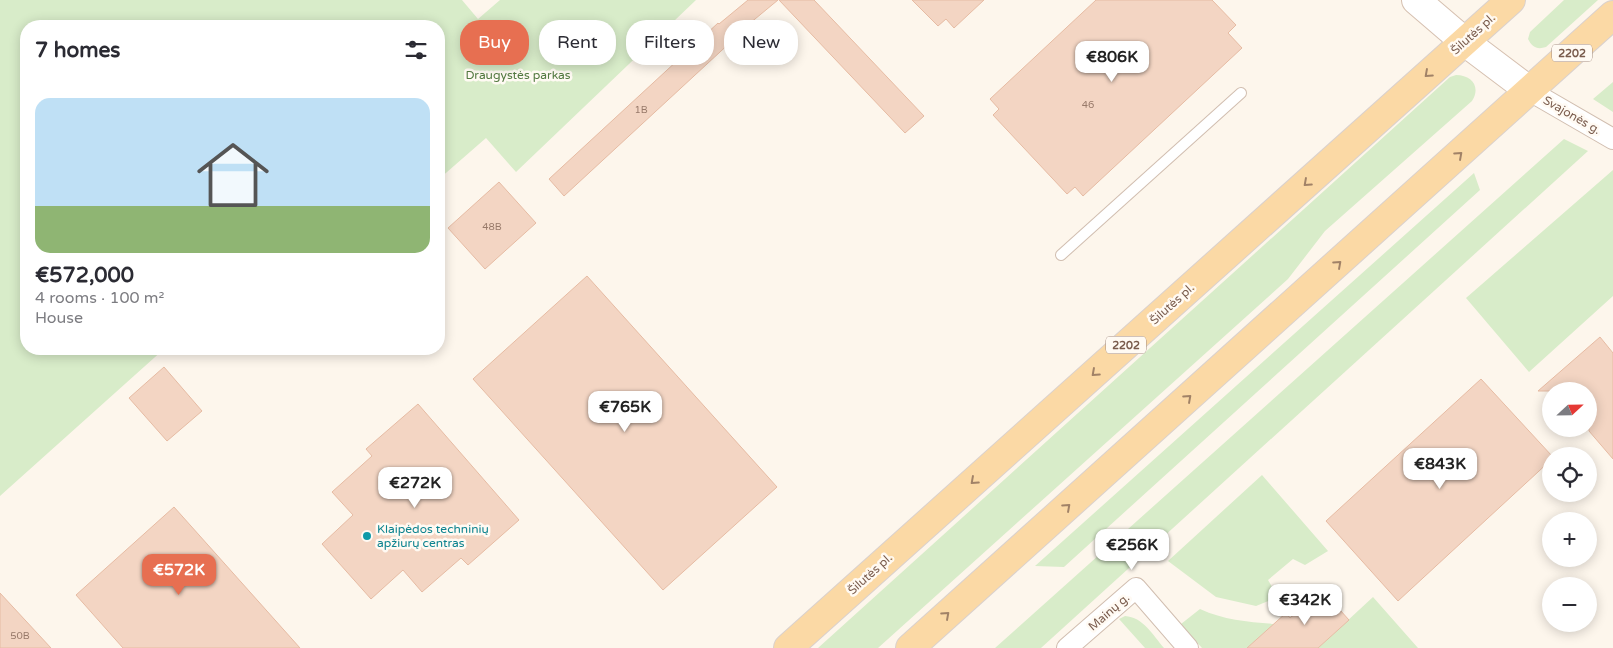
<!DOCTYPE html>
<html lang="en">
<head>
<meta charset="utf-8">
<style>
	body { margin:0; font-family:"Varela Round",sans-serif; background:#f2f2f3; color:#2b2b33; height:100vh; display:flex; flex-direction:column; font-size:19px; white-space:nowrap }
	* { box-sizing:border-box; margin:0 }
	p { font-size:16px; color:#7c7c81 }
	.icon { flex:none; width:28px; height:28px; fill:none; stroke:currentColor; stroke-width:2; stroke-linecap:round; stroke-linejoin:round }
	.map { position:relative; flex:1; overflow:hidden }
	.details { position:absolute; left:20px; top:20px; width:425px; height:335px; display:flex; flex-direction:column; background:#fff; border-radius:20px; box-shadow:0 2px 12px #0003 }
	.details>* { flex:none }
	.banner { position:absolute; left:460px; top:20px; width:475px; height:45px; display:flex; gap:10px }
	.needle { width:32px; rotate:68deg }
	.controls { position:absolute; left:1542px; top:382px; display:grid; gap:10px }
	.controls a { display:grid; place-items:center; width:55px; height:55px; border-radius:50%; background:#fff; box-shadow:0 2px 12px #0003; font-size:25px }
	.price { position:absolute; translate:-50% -42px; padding:0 11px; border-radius:10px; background:#fff; color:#222; font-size:16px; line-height:32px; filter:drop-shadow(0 1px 2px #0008) }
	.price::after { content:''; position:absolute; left:50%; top:30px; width:15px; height:11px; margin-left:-8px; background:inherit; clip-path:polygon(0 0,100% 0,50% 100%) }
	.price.selected { background:#e76f51; color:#fff }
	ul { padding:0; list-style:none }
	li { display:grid; align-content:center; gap:10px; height:265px; padding:0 15px }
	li+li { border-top:1px solid #e1e1e2 }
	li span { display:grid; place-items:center; height:155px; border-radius:15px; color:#555 }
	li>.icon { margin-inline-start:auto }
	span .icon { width:90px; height:90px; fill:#fffc; stroke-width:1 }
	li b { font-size:21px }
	h2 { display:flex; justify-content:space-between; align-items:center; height:60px; padding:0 15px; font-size:21px }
	.tag { padding:0 18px; border-radius:20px; background:#fff; box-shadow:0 2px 12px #0003; font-size:18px; line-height:45px }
	.tag.selected { background:#e76f51; color:#fff }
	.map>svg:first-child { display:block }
	.green { fill:#d8ecc9 }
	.building { fill:#f3d5c3; stroke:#e6bba3 }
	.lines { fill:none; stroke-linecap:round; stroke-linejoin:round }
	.lane-casing { stroke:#d1beb0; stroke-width:12 }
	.street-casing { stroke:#d1beb0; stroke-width:22 }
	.secondary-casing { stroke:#d6c0b0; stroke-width:30 }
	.primary-casing { stroke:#dad1cd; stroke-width:30 }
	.lane { stroke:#fff; stroke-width:10 }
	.street { stroke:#fff; stroke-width:20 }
	.secondary { stroke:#fff; stroke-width:28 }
	.primary { stroke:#fbd9a5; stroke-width:28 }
	.oneway { stroke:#a18267 }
	.culture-dot { fill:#0f9aa8; stroke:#fffaf3; stroke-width:2 }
	.labels { text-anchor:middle; stroke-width:5; stroke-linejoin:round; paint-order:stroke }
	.number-label { font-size:10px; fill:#987a6a }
	.shield { fill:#fffaf3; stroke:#a28b7f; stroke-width:1 }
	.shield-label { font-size:11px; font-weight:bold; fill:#7a5c4d }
	.street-label { font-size:12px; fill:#7a5c4d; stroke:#fffaf3 }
	.park-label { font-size:12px; fill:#537a41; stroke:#fffaf3 }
	.culture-label { font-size:12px; fill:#0d838f; stroke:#fffaf3; text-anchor:start }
</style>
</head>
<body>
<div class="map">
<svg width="1613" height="648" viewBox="0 0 1613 648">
	<rect width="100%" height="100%" fill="#fdf6ec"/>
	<path class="green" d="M0,0H462L478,19L500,0H696L516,172L486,138L439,179V26H26V349H164L0,496Z
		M1564,0H1598L1546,47C1537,50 1532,47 1528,39L1530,32Z
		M1456,75C1472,75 1481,87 1472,101L1325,231L1288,279L878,648H818L1450,77Z
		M1613,82V112L1593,99Z
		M1564,139L1588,151L1041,648H995Z
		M1613,170V296L1529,372L1466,298Z
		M1474,173L1480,190L1064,567L1035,566Z
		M1262,475L1328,551L1305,565L1293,559L1268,580L1278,597L1256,606L1216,597L1168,561Z
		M1373,597L1418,648H1318Z
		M1200,609C1224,620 1248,622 1274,624L1247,648H1202L1181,624Z
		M1125,616C1143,617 1153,635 1164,648H1145L1119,619Z"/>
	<path class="building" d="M748,0H778L732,38L733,40L564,196L549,179L718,23L719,24Z
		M779,0H814L924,116L905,133Z
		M912,0H984L954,28L946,19L938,26Z
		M1096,0H1212L1236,25L1228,33L1242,48L1083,196L1075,187L1067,194L993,115L999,109L990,99Z
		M499,182L536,223L485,269L448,228Z
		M587,276L777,487L663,590L473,379Z
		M1600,337L1613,353V459L1589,431V391H1538Z
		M164,367L202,411L167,441L129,398Z
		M1481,379L1552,456L1551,460L1398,601L1326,521Z
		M418,404L519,520L468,565L461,558L422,592L403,570L371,599L322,544L353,515L332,492L372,456L366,449Z
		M174,507L300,648H123L76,595Z
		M1322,590L1349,620L1318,648H1247L1286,613L1290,618Z
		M0,593L51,648H0Z"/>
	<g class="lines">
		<g class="lane-casing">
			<path id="lane" d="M1061,255L1241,93"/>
		</g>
		<g class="street-casing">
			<path id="street" d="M1530,91L1613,139
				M1067,648L1136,588L1188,648"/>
		</g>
		<g class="secondary-casing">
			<path id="secondary" d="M1416,0L1465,42L1530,91"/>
		</g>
		<g class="primary-casing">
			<path id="primary" d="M788,648L1511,0
				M910,648L1613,15"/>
		</g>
		<use href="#lane" class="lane"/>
		<use href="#street" class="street"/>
		<use href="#secondary" class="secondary"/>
		<use href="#primary" class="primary"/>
	</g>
	<defs><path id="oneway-chevron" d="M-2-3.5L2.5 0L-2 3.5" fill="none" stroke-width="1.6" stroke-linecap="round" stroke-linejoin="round" transform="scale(1.25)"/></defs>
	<g class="oneway">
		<use href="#oneway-chevron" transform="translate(1428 74) rotate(138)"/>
		<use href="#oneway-chevron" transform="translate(1459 155) rotate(-42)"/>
		<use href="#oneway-chevron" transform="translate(1307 183) rotate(138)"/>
		<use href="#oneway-chevron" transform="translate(1338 264) rotate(-42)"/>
		<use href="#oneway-chevron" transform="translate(1095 373) rotate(138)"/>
		<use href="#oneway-chevron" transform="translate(1188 398) rotate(-42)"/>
		<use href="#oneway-chevron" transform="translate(974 481) rotate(138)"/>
		<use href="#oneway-chevron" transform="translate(1067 507) rotate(-42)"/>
		<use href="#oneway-chevron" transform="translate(946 615) rotate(-42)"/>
	</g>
	<circle class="culture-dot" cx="367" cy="536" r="5"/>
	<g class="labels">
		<g class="number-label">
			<text x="1088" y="108">46</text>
			<text x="641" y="113">1B</text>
			<text x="492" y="230">48B</text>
			<text x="20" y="639">50B</text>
		</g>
		<g class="shield">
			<rect x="1552" y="44.5" width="40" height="17" rx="4"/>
			<rect x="1106" y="336.5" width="40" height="17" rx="4"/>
		</g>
		<g class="shield-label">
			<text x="1572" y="57">2202</text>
			<text x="1126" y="349">2202</text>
		</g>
		<g class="street-label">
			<text transform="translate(1473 34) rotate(-42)" y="4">Šilutės pl.</text>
			<text transform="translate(1572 115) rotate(30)" y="4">Svajonės g.</text>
			<text transform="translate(1172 304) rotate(-42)" y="4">Šilutės pl.</text>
			<text transform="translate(870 574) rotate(-42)" y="4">Šilutės pl.</text>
			<text transform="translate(1109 612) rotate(-41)" y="4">Mainų g.</text>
		</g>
		<g class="park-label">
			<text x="518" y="79">Draugystės parkas</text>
		</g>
		<g class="culture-label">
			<text x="377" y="533">Klaipėdos techninių<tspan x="377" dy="14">apžiurų centras</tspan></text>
		</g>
	</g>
</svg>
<div class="controls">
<a><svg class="needle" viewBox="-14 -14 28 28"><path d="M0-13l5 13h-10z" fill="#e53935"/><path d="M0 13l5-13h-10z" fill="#7c7c81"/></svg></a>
<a><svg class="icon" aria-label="locate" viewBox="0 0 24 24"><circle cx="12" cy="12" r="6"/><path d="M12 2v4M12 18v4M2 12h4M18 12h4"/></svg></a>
<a>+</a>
<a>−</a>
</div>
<b class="price" style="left:1112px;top:83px">€806K</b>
<b class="price" style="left:625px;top:433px">€765K</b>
<b class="price" style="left:1440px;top:490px">€843K</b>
<b class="price" style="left:415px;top:509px">€272K</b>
<b class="price" style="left:1132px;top:571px">€256K</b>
<b class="price selected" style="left:179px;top:596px">€572K</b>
<b class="price" style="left:1305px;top:626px">€342K</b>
<div class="banner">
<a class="tag selected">Buy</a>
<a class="tag">Rent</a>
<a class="tag">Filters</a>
<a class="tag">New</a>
</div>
<section class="details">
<h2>7 homes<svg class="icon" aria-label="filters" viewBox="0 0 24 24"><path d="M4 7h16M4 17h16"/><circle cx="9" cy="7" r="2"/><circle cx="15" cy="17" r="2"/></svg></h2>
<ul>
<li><span style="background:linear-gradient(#bfe0f5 70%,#8fb573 0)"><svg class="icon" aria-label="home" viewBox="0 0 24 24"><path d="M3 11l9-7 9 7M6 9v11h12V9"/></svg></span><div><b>€572,000</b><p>4 rooms · 100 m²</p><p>House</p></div></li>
</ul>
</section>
</div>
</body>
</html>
